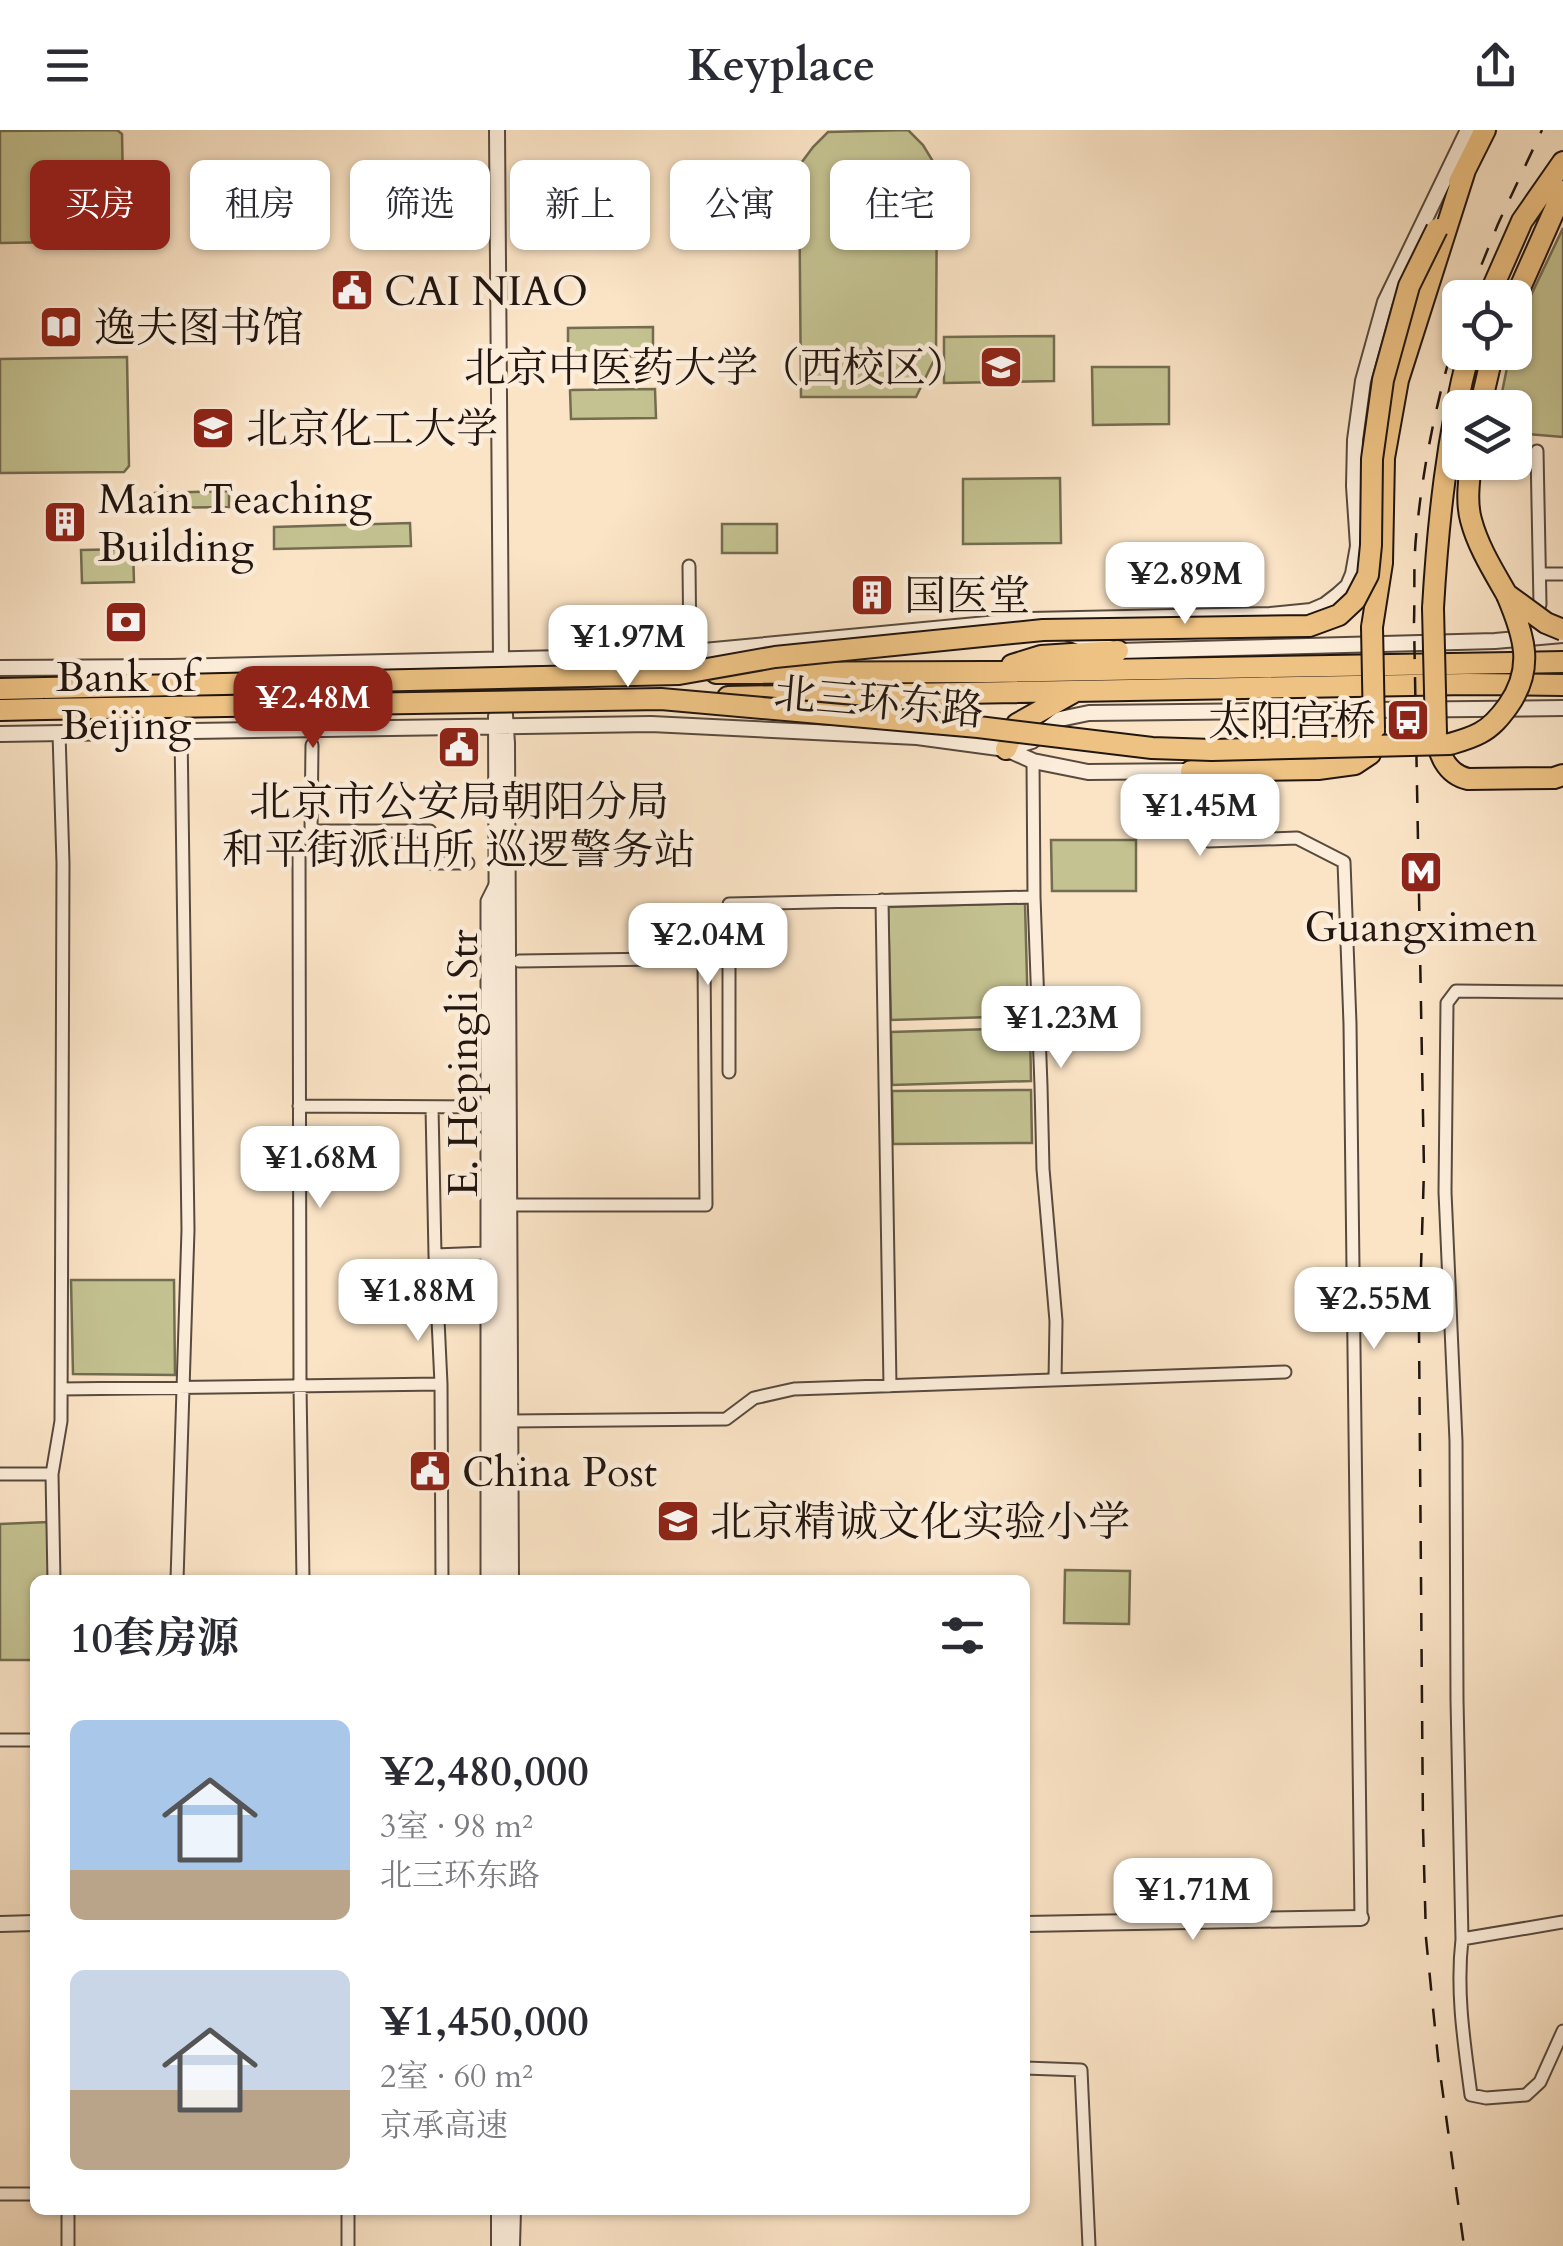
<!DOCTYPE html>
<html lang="zh">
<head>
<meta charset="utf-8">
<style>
	body { margin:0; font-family:Cardo,"Noto Serif SC",serif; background:#f7f7f7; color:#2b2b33; height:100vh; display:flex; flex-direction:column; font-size:38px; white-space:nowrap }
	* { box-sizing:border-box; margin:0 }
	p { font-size:32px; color:#7c7c81 }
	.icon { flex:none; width:55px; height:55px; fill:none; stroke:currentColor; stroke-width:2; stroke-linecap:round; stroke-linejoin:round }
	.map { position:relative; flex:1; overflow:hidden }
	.details { position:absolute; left:30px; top:1445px; width:1000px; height:640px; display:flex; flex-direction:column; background:#fff; border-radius:15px; box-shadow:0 2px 8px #0004 }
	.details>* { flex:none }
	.top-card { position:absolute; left:30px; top:30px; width:1000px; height:90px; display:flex; gap:20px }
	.buttons { position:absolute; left:1442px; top:150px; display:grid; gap:20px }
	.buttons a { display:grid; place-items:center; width:90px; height:90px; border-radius:15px; background:#fff; box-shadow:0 2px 8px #0004; font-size:50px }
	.price { position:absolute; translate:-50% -85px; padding:0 22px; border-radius:20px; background:#fff; color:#222; font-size:32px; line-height:65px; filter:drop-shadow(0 2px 5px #0008) }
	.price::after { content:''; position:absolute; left:50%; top:60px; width:30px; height:22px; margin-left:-15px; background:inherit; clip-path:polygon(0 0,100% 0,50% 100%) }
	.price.active { background:#8f2418; color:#fff }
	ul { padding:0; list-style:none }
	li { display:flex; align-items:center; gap:30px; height:250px; padding:0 40px }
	li span { display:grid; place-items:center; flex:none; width:280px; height:200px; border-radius:15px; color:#555 }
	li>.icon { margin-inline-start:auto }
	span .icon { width:120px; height:120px; fill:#fffc; stroke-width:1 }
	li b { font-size:42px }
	h2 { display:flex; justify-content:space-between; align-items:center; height:120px; padding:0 40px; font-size:42px }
	.chip { padding:0 35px; border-radius:15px; background:#fff; box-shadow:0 2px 8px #0004; font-size:35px; line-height:90px }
	.chip.active { background:#8f2418; color:#fff }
	header { display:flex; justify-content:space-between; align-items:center; height:130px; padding:0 40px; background:#fff; font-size:45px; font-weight:600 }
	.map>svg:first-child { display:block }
	.green { fill:#c4c291; stroke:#736c50; stroke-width:2.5 }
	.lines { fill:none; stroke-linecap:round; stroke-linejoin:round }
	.minor-casing { stroke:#584a3e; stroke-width:15 }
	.tertiary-casing { stroke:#584a3e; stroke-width:18 }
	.trunk-casing { stroke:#221610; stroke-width:24 }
	.minor { stroke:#fcedda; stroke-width:11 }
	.tertiary { stroke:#fcedda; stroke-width:14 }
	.trunk { stroke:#eec283; stroke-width:20 }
	.rail { stroke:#221610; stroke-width:2.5; stroke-dasharray:18 18; stroke-linecap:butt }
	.trunk-bridge-casing { stroke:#221610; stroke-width:24; stroke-linecap:butt }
	.trunk-bridge { stroke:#eec283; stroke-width:20 }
	.labels { text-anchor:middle; stroke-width:9; stroke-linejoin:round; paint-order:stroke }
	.poi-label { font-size:42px; fill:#221610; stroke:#fcedda; text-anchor:start }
	.street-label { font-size:42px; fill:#221610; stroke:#fcedda }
</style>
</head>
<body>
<header><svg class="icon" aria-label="menu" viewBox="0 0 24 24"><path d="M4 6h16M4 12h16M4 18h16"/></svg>Keyplace<svg class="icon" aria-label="share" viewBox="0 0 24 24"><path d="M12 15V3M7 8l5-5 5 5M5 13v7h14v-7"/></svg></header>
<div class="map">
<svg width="1563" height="2116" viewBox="0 0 1563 2116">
	<rect width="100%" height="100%" fill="#fbe4c6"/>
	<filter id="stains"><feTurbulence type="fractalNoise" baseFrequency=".002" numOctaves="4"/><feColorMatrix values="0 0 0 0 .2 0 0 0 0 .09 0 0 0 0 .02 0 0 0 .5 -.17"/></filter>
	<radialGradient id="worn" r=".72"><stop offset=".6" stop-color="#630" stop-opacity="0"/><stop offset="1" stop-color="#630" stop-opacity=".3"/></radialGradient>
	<path class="green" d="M117,0L122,4L124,107L121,111L0,113V1Z
		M908,0L923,15L937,38L936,226L916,267H801L799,36L813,17L828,2Z
		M1563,98V307L1515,303V278L1499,277L1510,223L1515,222V199Z
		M653,197V226L568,227V198Z
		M1054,206V251L944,253V207Z
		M127,227L129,336L124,342L0,343V229Z
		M1092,237H1169V294L1093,295Z
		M655,259L656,288L571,289L570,260Z
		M1060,348L1061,413L963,414V349Z
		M229,361V377L155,378V363Z
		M410,393L411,416L274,419V397Z
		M722,394H777V423H722Z
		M133,419L134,452L82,453L81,420Z
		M1051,710H1136V761H1052Z
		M1025,773L1028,886L891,890L888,777Z
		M1030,898L1031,951L892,955L891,902Z
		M1031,960L1032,1013L893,1014L892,961Z
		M71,1150H174L175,1245L73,1244Z
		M48,1392L49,1450H35V1530H0V1394Z
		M1065,1440L1130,1441L1129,1494L1064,1493Z"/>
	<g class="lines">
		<g class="minor-casing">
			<path id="minor" d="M689,436L690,522
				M1540,444H1563
				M1530,503L1534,496L1540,474L1537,321
				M312,615L311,701H430V733H468
				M1033,631L1034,767L1041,956L1043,1039L1056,1191L1055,1250
				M1191,641C1193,665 1188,695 1208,711L1297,708L1344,732L1350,894L1361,1788
				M299,713L300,1256L303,1450
				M882,770L890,1256
				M519,831L729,828
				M1563,862L1456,861L1447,873L1445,1062L1456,1311L1457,1570L1462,1809C1456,1862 1464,1912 1471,1965L1486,1968L1526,1965L1540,1952L1563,1901
				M729,942V774L1034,767
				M299,976L487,977
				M432,977L435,1125L441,1254L442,1450
				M509,1075H706L704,829
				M435,1125L487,1123
				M61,1259L441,1254
				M510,1291L726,1289L754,1268L794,1259L1285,1242
				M0,1344H52
				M54,1450L52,1344L61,1291L63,733L59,603
				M177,1450L188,1100L181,601
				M487,1450V771L496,753
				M0,1610H35
				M1462,1809L1563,1792
				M1025,1938L1081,1940L1089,2116
				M0,2064H35
				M68,2080V2116
				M348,2080V2116"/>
		</g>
		<g class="tertiary-casing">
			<path id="tertiary" d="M497,0L501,530L507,613L511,1450
				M1068,503L1118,521L1495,511L1563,505
				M0,538L172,537L650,526L1030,490L1270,485L1311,481L1325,475L1338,465L1348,456L1353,444L1358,416L1354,356L1355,310L1363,251L1385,172L1468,0
				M496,586L499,1450
				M0,604L651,594L917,607L1006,619L1032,611L1060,589L1089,583L1563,578
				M1006,619L1033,631L1088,642L1191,641
				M0,1794L35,1793
				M1025,1794L1361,1788
				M499,2116V2080
				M512,2116L513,2080"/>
		</g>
		<g class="trunk-casing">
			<path id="trunk" d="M1459,52L1485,0
				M1488,168L1522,91L1563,32
				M1515,169L1563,61
				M1480,278L1493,222
				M1471,332C1469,351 1466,372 1471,390C1478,417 1494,442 1507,465
				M1433,478C1438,392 1447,306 1469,222
				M1372,497L1382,433L1384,328L1398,250L1465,40
				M1012,535L1041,526L1118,521
				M716,543L988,542L1563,532
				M0,559L45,558
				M728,567L1467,554L1563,555
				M0,580L44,579
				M1436,603C1438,623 1446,644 1468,649L1554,648L1563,645
				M1006,619L1017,594L1074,562
				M1191,641L1318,639L1355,634L1370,624L1374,601"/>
		</g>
		<use href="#minor" class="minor"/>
		<use href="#tertiary" class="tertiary"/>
		<use href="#trunk" class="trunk"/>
		<path class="rail" d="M1468,168L1498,94L1542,0
			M1460,192C1439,260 1424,328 1417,398C1413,429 1415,461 1414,492L1424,1040L1419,1202L1423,1697L1426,1808L1438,1928L1464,2116"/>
		<g class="trunk-bridge-casing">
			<path id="trunk-bridge" d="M1509,466L1546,493L1563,500
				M1433,478L1436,603
				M1372,497L1374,599
				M45,558L679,544L775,527L1043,500L1309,496L1339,485L1355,470L1368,445L1371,415L1372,329L1383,250L1409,156L1437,99
				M44,579L661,569L978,597L1152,618L1212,620L1450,614C1460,611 1471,608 1480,603C1492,597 1500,587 1508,576C1535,538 1524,505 1507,465"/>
		</g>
		<use href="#trunk-bridge" class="trunk-bridge"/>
	</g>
	<defs>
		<g id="civic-square" transform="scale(2.25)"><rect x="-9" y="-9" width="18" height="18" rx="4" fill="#8f2418" stroke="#fcedda"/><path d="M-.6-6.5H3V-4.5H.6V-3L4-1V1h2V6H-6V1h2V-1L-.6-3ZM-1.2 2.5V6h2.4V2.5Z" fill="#fff"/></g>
		<g id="library-square" transform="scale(2.25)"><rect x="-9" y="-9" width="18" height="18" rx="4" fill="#8f2418" stroke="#fcedda"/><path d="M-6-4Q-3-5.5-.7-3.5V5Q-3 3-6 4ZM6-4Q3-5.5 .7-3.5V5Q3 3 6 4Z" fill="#fff"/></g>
		<g id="university-square" transform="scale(2.25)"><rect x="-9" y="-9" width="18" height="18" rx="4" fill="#8f2418" stroke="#fcedda"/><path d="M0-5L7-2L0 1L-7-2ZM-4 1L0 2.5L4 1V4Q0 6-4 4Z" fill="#fff"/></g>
		<g id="building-square" transform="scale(2.25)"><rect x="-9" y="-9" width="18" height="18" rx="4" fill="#8f2418" stroke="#fcedda"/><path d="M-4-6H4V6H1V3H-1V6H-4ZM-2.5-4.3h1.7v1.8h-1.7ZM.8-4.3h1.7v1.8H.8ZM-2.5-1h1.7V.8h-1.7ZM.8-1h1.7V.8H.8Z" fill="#fff"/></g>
		<g id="bank-square" transform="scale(2.25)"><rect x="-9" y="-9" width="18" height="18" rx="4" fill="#8f2418" stroke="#fcedda"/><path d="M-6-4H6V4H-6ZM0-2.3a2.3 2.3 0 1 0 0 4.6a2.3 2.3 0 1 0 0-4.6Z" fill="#fff"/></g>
		<g id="bus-square" transform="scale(2.25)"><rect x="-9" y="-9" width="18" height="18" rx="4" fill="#8f2418" stroke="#fcedda"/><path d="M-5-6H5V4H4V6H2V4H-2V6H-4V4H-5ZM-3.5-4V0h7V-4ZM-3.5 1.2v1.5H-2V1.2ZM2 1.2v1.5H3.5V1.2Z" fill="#fff"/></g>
		<g id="metro-square" transform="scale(2.25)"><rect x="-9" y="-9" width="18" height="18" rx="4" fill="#8f2418" stroke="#fcedda"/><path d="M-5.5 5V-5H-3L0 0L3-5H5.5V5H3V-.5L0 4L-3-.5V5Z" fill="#fff"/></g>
		<g id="school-square" transform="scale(2.25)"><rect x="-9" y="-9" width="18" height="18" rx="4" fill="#8f2418" stroke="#fcedda"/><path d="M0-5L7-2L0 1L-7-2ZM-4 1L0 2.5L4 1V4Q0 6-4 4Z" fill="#fff"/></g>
	</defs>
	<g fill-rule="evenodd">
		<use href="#civic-square" x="352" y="160"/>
		<use href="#library-square" x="61" y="197"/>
		<use href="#university-square" x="1001" y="237"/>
		<use href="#university-square" x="213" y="298"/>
		<use href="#building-square" x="65" y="392"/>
		<use href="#building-square" x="872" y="465"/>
		<use href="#bank-square" x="126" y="492"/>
		<use href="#bus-square" x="1408" y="590"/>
		<use href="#civic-square" x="459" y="617"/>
		<use href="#metro-square" x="1421" y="742"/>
		<use href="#civic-square" x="430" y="1341"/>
		<use href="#school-square" x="678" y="1391"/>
	</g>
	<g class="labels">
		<g class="poi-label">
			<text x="384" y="175">CAI NIAO</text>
			<text x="94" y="212">逸夫图书馆</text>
			<text x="968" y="252" text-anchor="end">北京中医药大学（西校区）</text>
			<text x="246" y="313">北京化工大学</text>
			<text x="98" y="383">Main Teaching<tspan x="98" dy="48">Building</tspan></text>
			<text x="904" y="480">国医堂</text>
			<text x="126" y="561" text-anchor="middle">Bank of<tspan x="126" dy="48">Beijing</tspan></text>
			<text x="1376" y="605" text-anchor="end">太阳宫桥</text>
			<text x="459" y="686" text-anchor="middle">北京市公安局朝阳分局<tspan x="459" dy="48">和平街派出所 巡逻警务站</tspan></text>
			<text x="1421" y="811" text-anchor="middle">Guangximen</text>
			<text x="462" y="1356">China Post</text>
			<text x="710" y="1406">北京精诚文化实验小学</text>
		</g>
		<g class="street-label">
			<text transform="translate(879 571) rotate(5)" y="15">北三环东路</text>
			<text transform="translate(462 933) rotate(-90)" y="15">E. Hepingli Str</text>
		</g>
	</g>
	<rect width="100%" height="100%" filter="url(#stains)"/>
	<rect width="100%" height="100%" fill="url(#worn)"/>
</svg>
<div class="buttons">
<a><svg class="icon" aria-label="locate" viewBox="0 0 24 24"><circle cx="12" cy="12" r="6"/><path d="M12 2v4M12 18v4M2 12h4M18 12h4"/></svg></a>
<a><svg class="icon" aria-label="layers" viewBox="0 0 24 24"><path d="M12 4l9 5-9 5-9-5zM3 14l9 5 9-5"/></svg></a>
</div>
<b class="price" style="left:1185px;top:497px">¥2.89M</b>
<b class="price" style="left:628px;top:560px">¥1.97M</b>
<b class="price active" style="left:313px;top:621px">¥2.48M</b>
<b class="price" style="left:1200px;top:729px">¥1.45M</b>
<b class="price" style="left:708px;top:858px">¥2.04M</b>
<b class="price" style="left:1061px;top:941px">¥1.23M</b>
<b class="price" style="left:320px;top:1081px">¥1.68M</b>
<b class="price" style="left:418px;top:1214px">¥1.88M</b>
<b class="price" style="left:1374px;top:1222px">¥2.55M</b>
<b class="price" style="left:1193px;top:1813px">¥1.71M</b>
<div class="top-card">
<a class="chip active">买房</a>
<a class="chip">租房</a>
<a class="chip">筛选</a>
<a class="chip">新上</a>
<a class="chip">公寓</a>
<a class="chip">住宅</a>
</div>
<section class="details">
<h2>10套房源<svg class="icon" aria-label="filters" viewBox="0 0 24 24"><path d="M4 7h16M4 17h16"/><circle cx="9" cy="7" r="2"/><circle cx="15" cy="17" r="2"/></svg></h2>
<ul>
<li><span style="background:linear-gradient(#a9c7e8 75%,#b9a48a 0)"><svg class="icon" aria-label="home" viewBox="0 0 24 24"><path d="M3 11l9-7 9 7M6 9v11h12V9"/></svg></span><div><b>¥2,480,000</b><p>3室 · 98 m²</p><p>北三环东路</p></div></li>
<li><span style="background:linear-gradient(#c9d6e8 60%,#b9a48a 0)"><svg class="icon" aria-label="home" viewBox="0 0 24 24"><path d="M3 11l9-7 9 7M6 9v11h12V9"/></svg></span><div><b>¥1,450,000</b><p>2室 · 60 m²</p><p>京承高速</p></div></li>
</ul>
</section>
</div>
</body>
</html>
